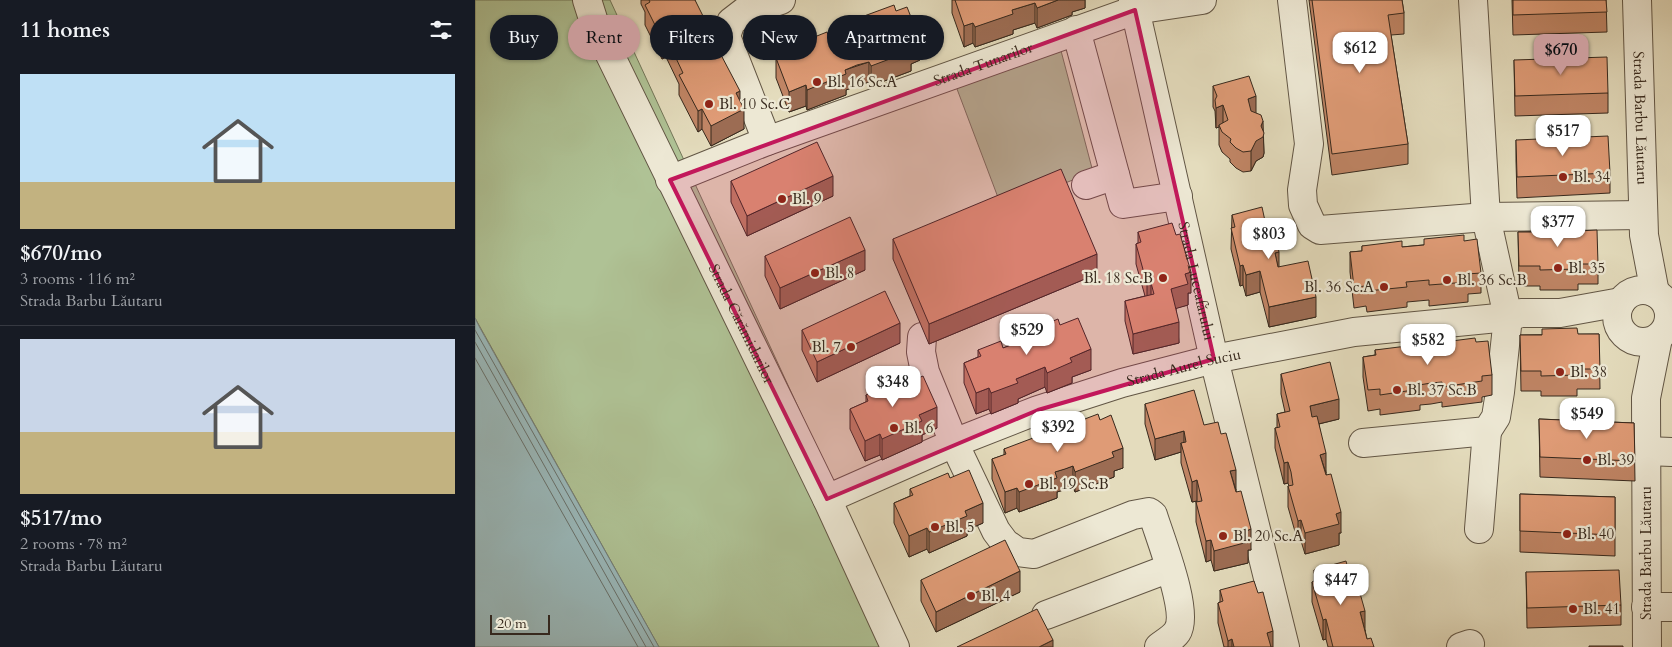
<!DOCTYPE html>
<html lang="en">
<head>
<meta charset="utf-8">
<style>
	body { margin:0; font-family:Cardo,serif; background:#242831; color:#f1f3f6; height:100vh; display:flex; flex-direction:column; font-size:19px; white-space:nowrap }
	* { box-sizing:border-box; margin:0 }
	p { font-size:16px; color:#9ea1a6 }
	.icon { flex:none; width:28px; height:28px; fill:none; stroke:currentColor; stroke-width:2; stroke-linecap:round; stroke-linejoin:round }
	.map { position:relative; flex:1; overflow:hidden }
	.details { display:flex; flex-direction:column; background:#171b24; width:475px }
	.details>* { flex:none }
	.hud { position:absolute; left:15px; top:15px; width:475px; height:45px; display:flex; gap:10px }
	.scale { position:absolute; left:15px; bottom:12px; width:60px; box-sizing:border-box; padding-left:5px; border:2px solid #37291d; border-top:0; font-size:14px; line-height:18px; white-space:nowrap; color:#37291d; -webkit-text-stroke:4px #ede8d4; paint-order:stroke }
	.price { position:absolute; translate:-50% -42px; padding:0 11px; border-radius:10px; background:#fff; color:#222; font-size:16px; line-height:32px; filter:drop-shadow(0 1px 2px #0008) }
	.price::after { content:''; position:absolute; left:50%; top:30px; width:15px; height:11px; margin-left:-8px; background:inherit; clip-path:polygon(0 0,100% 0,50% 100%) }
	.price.selected { background:#c59692; color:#111 }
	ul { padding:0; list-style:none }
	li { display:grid; align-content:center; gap:10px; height:265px; padding:0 20px }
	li+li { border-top:1px solid #363941 }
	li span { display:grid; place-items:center; height:155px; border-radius:0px; color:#555 }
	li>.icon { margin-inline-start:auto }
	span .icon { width:90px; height:90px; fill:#fffc; stroke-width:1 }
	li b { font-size:21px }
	h2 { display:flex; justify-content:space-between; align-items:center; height:60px; padding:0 20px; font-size:21px }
	.pill { padding:0 18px; border-radius:22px; background:#171b24; box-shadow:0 1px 4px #0004; font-size:18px; line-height:45px }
	.pill.selected { background:#c59692; color:#111 }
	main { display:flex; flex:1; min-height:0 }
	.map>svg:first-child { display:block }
	.green { fill:#afc295; stroke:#737659 }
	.water { fill:#9ab9bb; stroke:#727f7c }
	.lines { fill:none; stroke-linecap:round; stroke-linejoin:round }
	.shore { stroke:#68716c; stroke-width:1 }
	.minor-casing { stroke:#625645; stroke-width:30 }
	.minor { stroke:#ede8d4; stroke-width:28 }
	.wall { fill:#c08565; stroke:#37291d }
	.shaded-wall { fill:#9c6c53; stroke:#37291d }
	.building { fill:#df9b76; stroke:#37291d }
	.marked { fill:#c2185b; fill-opacity:0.2; stroke:#c2185b; stroke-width:4; stroke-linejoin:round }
	.poi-dot { fill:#8f2418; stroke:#ede8d4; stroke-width:2 }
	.labels { text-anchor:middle; stroke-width:4.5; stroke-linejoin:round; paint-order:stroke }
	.street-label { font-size:15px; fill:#37291d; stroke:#ede8d4 }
	.poi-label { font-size:15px; fill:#37291d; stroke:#ede8d4; text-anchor:start }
</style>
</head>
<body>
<main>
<section class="details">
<h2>11 homes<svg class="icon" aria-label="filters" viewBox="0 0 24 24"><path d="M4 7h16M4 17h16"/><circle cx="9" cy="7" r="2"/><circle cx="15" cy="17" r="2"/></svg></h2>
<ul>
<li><span style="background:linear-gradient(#bfe0f5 70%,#c2b280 0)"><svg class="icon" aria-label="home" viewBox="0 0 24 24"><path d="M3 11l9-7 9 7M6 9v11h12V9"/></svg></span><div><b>$670/mo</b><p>3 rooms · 116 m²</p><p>Strada Barbu Lăutaru</p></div></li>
<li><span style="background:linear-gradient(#c9d6e8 60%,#c2b280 0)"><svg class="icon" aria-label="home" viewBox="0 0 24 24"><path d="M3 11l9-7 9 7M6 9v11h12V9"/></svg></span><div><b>$517/mo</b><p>2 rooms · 78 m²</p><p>Strada Barbu Lăutaru</p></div></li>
</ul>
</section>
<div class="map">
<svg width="1197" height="647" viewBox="0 0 1197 647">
	<rect width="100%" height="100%" fill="#e4dcbd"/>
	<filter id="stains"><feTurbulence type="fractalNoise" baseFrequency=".004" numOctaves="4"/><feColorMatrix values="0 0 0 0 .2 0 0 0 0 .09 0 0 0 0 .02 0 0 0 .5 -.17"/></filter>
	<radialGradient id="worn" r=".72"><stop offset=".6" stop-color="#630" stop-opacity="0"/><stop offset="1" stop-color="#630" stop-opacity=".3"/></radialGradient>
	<path class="green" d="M0,0H135L434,647H184L0,318Z
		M585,47L618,172L527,208L479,81Z"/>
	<path class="water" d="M0,318L5,328L184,647H0Z"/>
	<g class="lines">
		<path class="shore" d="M0,330L179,647
			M0,342L171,647
			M0,358L163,647"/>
		<g class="minor-casing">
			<g id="minor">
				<path id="s1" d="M112,0L119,22L352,499L420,647"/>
				<path id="s2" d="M658,0L739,359L810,647"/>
				<path d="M817,0L834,144L827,190L828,205L837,225L845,230L1011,217L1168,215"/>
				<path id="s3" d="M1162,0L1169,235L1180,293"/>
				<path d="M601,30L648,204L703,196"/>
				<path d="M292,141L251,36L256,22L269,12L306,0"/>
				<path id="s4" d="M195,180L292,141L660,10L727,0"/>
				<path d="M611,185L640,175"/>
				<circle cx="1168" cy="316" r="26"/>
				<path d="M447,337L446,352L450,372L479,443L521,531L530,543L543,552L559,554L658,515L674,512L678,515C685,538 715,613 702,632C698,638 689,643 684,647"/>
				<path d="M888,443L1012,431L1021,417L1025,392L1033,317L1011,217L998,0"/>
				<path d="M1171,451L1197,452"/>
				<path id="s5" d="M352,499L479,443L563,410L647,383L739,359L879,332L1033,317L1046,313H1085L1146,302"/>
				<path d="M1004,529L1012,431"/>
				<path d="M1171,607H1197"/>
				<path d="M571,615L695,568"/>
				<path d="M986,647L995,644"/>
				<path d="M1172,647L1171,398L1183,338"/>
			</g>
		</g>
		<use href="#minor" class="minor"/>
	</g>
	<path class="wall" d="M166,0H220L230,33L265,101L269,129L236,146L227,129L223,132L204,95V84L191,57L187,59L170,25V12L166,4Z
		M477,0H610V8L597,12V15L562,28L560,23L538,30V34L500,47L498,43L489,47L477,13Z
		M834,0H927L929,13V34L916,35L933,144V164L857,175Z
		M1037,0H1131L1132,32L1038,35Z
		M421,11L445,60L436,64V71L396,86L394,82L382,85L371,90V95L332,110L331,106L314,112L301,78V58L319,51V45L354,38L381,27V19Z
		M1039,60L1133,93V113L1040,116Z
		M738,86L781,113L788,131L789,153L788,157L781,161L776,171L768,172L761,168L755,162V159L747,152L744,145V127L741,128L740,111L738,107Z
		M1041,140L1135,173V193L1042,198L1041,161Z
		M256,181L358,196L272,236L256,202Z
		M757,215L790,221L804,267L841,317L794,327L785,292L771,296L768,285L765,286L756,249Z
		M1102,231L1123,264V284H1103V290H1065V286H1044L1043,232Z
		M663,232L716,293H713V305L701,308L704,343L658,354L650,321V301L670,296L661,264V244L663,243Z
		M418,239L622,274L454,344L418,259Z
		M989,241L1006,273V293L993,294V302L954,306V300L932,302V307L892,312L891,306L879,308L875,272V252L887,251V246L927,247Z
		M290,256L390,270L305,309L290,276Z
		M585,325L616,370L597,377V383L572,393L570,387L543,399V403L516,414L514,409L501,414L489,383V363L503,357V350L528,348L561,336V328Z
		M327,330L425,343L342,382L327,350Z
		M1124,334L1125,389H1102V396H1066V391H1046L1045,335Z
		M1001,342L1017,375V395L1007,397V402L967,407V402L956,404L945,405V410L905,415V409L893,411L888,377V357L900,355V350H941L961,348V343Z
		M806,374L864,419L844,424L851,473L866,533H864V545L830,554L826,541L823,542L813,507V486H814L813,483L809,484L800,448V428H802V414L810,412L806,394Z
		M429,384L462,428L447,435V442L407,460L405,455L390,461L375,429V409L391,402V395Z
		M670,404L729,425L761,490L776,550H773V563L739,571L736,560L731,562L721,522V502H722V501L717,502L706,463V452L680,460L670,424Z
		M1064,419L1159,423L1160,481L1065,477Z
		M625,420L648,468L639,471V477L600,492L598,487L582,492V498L544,512L542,508L530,513L517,479V459L529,455V449L568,440L586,433V428Z
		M475,478L508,523L492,530V536L454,553L452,549L434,557L419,523V503L435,496V489Z
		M1045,494L1140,497V556L1045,552Z
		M839,570L890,630L892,639L899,647H853L851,639L848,640L837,602V582L839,581Z
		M1051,572L1146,605V625L1052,628Z
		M446,580L545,592L461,632L446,601Z
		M745,590L798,647H749L743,623V603L745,602Z"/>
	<path class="shaded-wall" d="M583,0H610V8L597,12V15L562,28V8Z
		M560,3V23L538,30V34L500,47V27L537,10Z
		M230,20V40L224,23Z
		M498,23V43L489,47V26Z
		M191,37V57L187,59V39Z
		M445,40V60L436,64V71L396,86V66L433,44Z
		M394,62V82L371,90V95L332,110V90L370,70Z
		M331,85V106L314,112V92Z
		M265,91V111L269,109V129L236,146V126L261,93Z
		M781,96V116L773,119V99Z
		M748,105V125H744V127L741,128V108Z
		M227,109V129L223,132V111Z
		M788,121L789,153L788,157L781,161L776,171V151Z
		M358,176V196L272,236V216Z
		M390,250V270L305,309V288Z
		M804,252V273L800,253Z
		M622,254V274L454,344V324Z
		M768,265V285L765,286V266Z
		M785,271V292L771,296V275Z
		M716,272V293H713V305L696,310V289L710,274Z
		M676,283V303L672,304V284Z
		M841,297V317L794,327V307Z
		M704,322V343L658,354V334Z
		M425,323V343L342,382V362Z
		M616,349V370L597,377V383L572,393V373L595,358Z
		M570,367V387L543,399V403L516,414V393L541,379Z
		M514,388V409L501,414V393Z
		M864,399V419L835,426V406Z
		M462,407V428L447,435V442L407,460V439L444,415Z
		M709,431V451L706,443V452L680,460V439Z
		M405,434V455L390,461V441Z
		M648,448V468L639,471V477L600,492V472L637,452Z
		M851,453V473L845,455Z
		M813,462V483L809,484V463Z
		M598,466V487L582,492V498L544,512V492L580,472Z
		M761,470V490L755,471Z
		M722,480V501L717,502V482Z
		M542,488V508L530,513V492Z
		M508,503V523L492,530V536L454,553V532L490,511Z
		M866,512V533H864V545L830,554V533L861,514Z
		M826,520V541L823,542V521Z
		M452,528V549L434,557V536Z
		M776,529V550H773V563L739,571V551L771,531Z
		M736,540V560L731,562V541Z
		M545,571V592L461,632V612Z
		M890,611V631L885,612Z
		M851,619V639L848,640V620Z
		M798,631V647H792V633Z
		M757,639V647H753V641Z
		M578,640V647H564Z"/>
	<path class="building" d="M174,0H220L230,20L224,23L241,55L245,53L265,91L261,93L269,109L236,126L227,109L223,111L204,75L208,73L191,37L187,39L170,5L175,2Z
		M480,0H583L562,8L560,3L537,10L538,14L500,27L498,23L489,26Z
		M837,0H927L929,13L913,15L933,144L857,154Z
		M1038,0H1131L1132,12L1038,15Z
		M419,5L421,11L432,7L445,40L433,44L436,51L396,66L394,62L382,65L370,70L371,74L332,90L331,85L314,92L301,58L321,50L319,45L352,32L354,38L369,32L383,25L381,19Z
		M1132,57L1133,93L1040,96L1039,60Z
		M774,76L781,96L773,99L776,111L786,115L788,121L786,126L789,133L788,137L781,141L776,151L768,152L761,148L755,142L756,139L747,132L744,125L753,120L748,105L741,108L740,100L742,96L738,86Z
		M1133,136L1135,173L1042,177L1041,140Z
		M342,142L358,176L272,216L256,181Z
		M586,169L622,254L454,324L418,239Z
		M787,207L790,221L796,219L804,252L800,253L803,267L833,261L841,297L794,307L785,271L771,275L768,265L765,266L756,228L760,227L757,215Z
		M375,217L390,250L305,288L290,256Z
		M697,223L701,235L705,234L716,272L710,274L713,284L696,289L704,322L658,334L650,301L679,294L676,283L672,284L661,244L666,242L663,232Z
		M1102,225V231L1122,230L1123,264H1103V269L1065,270V266H1044L1043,232H1064L1063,226Z
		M989,235V241L1002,239L1006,273L992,274L993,282L954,285V280L931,282L932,287L892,291L891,286L879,287L875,252L887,251V246L927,241V247L949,245V239Z
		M410,291L425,323L342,362L327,330Z
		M603,318L616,349L595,358L597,362L572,373L570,367L541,379L543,383L516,393L514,388L501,393L489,363L506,356L503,350L526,341L528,348L563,335L561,328L583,319L585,325Z
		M1102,328L1103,334H1124L1125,369H1102V375L1066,376V371H1046L1045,335H1067V329Z
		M1000,338L1001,342L1013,341L1017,375L1007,376V381L967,387V382L956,383L944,385L945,389L905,395V389L893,390L888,357L901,355L900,350L940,345L941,350L961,348V343Z
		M855,362L864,399L835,406L837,417L842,416L851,453L845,455L851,475L856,474L866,512L861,514L864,524L830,533L826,520L823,521L813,486L818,485L816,472L813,462L809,463L800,428L805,427L802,414L815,411L806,374Z
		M448,376L462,407L444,415L447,421L407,439L405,434L390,441L375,409L393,401L391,395L427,379L429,384Z
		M719,390L729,425L743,422L746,434L751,433L761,470L755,471L761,492L766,491L776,529L771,531L773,542L739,551L736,540L731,541L721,502L727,501L722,480L717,482L706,443L711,442L709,431L680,439L670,404Z
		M623,414L625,420L636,415L648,448L637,452L639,457L600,472L598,466L590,469L580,472L582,478L544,492L542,488L530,492L517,459L531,454L529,449L566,435L568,440L578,437L588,432L586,428Z
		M1064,419L1159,423L1160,461L1065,457Z
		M494,470L508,503L490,511L492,516L454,532L452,528L434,536L419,503L438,495L435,489L473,473L475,478Z
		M1045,494L1140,497V535L1045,531Z
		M530,540L545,571L461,612L446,580Z
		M871,561L874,573L879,572L890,611L885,612L892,639L896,638L899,647H858L851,619L848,620L837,582L842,580L839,570Z
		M1144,570L1146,605L1052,608L1051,572Z
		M779,581L783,593L788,592L798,631L792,633L796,647H759L757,639L753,641L743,603L748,601L745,590Z
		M562,609L578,640L564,647H482Z
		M1114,646H1148V647H1114Z"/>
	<path class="marked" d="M660,10L739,359L563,410L352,499L195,180Z"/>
	<g class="poi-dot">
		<circle cx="342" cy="82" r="5"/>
		<circle cx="234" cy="104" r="5"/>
		<circle cx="1088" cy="177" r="5"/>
		<circle cx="307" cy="199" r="5"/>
		<circle cx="1083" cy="268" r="5"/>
		<circle cx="340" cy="273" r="5"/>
		<circle cx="688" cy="278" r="5"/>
		<circle cx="972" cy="280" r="5"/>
		<circle cx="909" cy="287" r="5"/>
		<circle cx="376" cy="347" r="5"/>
		<circle cx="1085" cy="372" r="5"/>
		<circle cx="922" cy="390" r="5"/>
		<circle cx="419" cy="428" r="5"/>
		<circle cx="1112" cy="460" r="5"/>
		<circle cx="554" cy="484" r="5"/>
		<circle cx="460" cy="527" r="5"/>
		<circle cx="1092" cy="534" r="5"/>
		<circle cx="748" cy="536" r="5"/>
		<circle cx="496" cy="596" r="5"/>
		<circle cx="1098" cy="609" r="5"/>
	</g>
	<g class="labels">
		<g class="street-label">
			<text dy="5" stroke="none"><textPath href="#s4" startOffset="334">Strada Tunarilor</textPath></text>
			<text dy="5" stroke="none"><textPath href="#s3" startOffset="118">Strada Barbu Lăutaru</textPath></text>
			<text dy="5" stroke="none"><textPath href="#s2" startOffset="288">Strada Luceafărului</textPath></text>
			<text dy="5" stroke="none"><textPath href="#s1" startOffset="359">Strada Cărămidarilor</textPath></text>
			<text dy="5" stroke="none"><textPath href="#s5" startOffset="381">Strada Aurel Suciu</textPath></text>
			<text transform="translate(1171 553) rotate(-90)" y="5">Strada Barbu Lăutaru</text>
		</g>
		<g class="poi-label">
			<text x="352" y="87">Bl. 16 Sc.A</text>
			<text x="244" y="109">Bl. 10 Sc.C</text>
			<text x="1098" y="182">Bl. 34</text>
			<text x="317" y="204">Bl. 9</text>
			<text x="1093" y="273">Bl. 35</text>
			<text x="350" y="278">Bl. 8</text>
			<text x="678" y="283" text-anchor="end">Bl. 18 Sc.B</text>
			<text x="982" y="285">Bl. 36 Sc.B</text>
			<text x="899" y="292" text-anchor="end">Bl. 36 Sc.A</text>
			<text x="366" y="352" text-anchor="end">Bl. 7</text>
			<text x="1095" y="377">Bl. 38</text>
			<text x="932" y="395">Bl. 37 Sc.B</text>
			<text x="429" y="433">Bl. 6</text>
			<text x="1122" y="465">Bl. 39</text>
			<text x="564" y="489">Bl. 19 Sc.B</text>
			<text x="470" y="532">Bl. 5</text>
			<text x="1102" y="539">Bl. 40</text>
			<text x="758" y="541">Bl. 20 Sc.A</text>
			<text x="506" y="601">Bl. 4</text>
			<text x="1108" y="614">Bl. 41</text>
		</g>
	</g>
	<rect width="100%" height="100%" filter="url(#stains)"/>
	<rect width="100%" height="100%" fill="url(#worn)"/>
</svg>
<div class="scale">20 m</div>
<b class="price" style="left:885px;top:74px">$612</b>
<b class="price selected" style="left:1086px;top:76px">$670</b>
<b class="price" style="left:1088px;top:157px">$517</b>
<b class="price" style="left:1083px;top:248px">$377</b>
<b class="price" style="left:794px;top:260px">$803</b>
<b class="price" style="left:552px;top:356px">$529</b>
<b class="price" style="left:953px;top:366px">$582</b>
<b class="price" style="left:418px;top:408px">$348</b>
<b class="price" style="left:1112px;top:440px">$549</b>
<b class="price" style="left:583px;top:453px">$392</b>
<b class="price" style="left:866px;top:606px">$447</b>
<div class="hud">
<a class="pill">Buy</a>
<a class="pill selected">Rent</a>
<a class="pill">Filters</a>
<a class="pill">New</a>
<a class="pill">Apartment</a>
</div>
</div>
</main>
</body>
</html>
